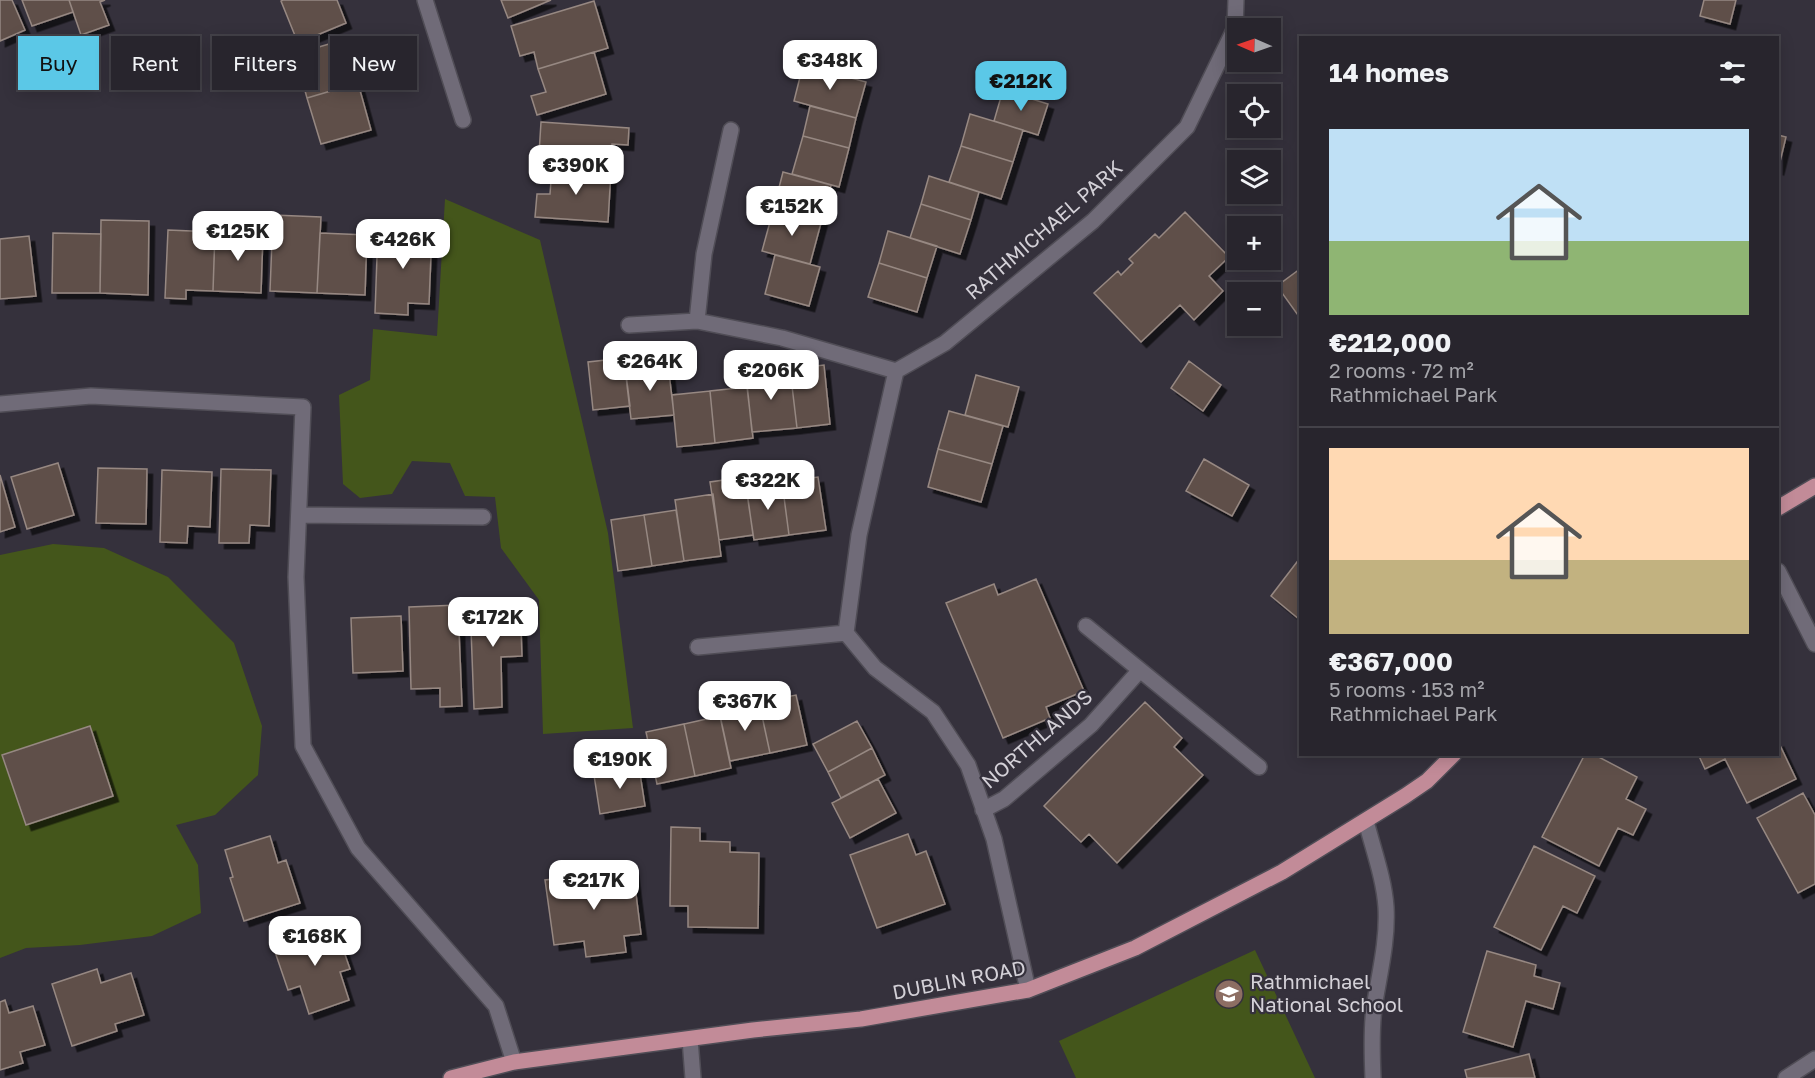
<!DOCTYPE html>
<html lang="en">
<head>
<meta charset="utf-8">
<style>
	body { margin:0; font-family:"Golos Text",sans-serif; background:#302d35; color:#f1f3f6; height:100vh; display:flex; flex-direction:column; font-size:22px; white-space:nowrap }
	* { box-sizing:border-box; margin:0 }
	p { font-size:20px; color:#a5a5aa }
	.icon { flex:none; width:33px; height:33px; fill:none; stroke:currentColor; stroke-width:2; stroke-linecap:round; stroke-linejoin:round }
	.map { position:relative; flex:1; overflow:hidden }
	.panel { position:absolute; left:1299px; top:36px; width:480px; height:720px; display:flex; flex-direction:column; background:#28252d; border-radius:0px; box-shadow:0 3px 15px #0003,0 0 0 2px #444249 }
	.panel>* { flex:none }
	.top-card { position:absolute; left:18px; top:36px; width:570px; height:54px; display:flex; gap:12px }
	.needle { width:39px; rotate:272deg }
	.buttons { position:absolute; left:1227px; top:18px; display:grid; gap:12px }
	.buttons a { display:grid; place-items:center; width:54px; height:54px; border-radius:0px; background:#28252d; box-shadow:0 3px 15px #0003,0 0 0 2px #444249; font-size:30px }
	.price { position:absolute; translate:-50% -51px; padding:0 14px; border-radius:12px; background:#fff; color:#222; font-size:20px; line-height:39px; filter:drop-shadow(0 2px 3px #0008) }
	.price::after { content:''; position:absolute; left:50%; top:36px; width:18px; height:14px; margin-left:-9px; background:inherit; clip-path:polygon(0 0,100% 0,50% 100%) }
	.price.active { background:#5bc8e7; color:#111 }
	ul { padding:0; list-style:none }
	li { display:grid; align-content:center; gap:12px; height:318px; padding:0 30px }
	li+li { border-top:2px solid #444249 }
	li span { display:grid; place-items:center; height:186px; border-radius:0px; color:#555 }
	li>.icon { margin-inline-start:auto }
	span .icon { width:108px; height:108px; fill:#fffc; stroke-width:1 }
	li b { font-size:26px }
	h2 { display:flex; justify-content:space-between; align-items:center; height:72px; padding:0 30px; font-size:26px }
	.tag { padding:0 21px; border-radius:0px; background:#28252d; box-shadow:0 3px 15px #0003,0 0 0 2px #444249; font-size:21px; line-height:54px }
	.tag.active { background:#5bc8e7; color:#111 }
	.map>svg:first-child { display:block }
	.green { fill:#44561b }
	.building { fill:#5e504a; stroke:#978882; stroke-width:1.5; filter:url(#shadow) }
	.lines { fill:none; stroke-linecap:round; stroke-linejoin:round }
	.minor-casing { stroke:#504d56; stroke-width:18 }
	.major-casing { stroke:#504d56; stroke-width:18 }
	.minor { stroke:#706b78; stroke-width:15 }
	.major { stroke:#c28b98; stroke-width:15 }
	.labels { text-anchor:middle; stroke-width:4.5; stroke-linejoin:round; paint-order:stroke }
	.street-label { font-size:20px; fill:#d4d1d8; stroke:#35313c }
	.poi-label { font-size:20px; fill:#d4d1d8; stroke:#35313c; text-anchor:start }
</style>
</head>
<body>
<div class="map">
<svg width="1815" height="1078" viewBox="0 0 1815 1078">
	<defs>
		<filter id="shadow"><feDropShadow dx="5.5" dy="5.5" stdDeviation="0" flood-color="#0009"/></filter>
	</defs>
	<rect width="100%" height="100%" fill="#35313c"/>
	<path class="green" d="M445,199L540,240L608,533L633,728L543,734L539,600L501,548L495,497L465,496L450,463L412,461L392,494L360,498L343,484L339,395L370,380L373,329L437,336Z
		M53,544L104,548L168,577L234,643L262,726L258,775L215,815L176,825L198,865L201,913L152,936L80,945L26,948L0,958V555Z
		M1255,950L1315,1078H1076L1059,1041Z"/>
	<path class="building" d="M0,0H12L25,30L0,41Z
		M22,0H69L73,12L32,26Z
		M69,0H105L100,2L109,25L81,35Z
		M283,0H337L346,23L298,43L281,1Z
		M501,0H551L508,18Z
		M1704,0H1736L1730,24L1700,16Z
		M594,1L608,48L538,69L534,52L520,56L511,26Z
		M346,39L358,83L307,98L295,54Z
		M594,52L606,94L537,115L531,96L546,92L538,69Z
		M803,65L866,82L856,118L794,101Z
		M358,83L371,130L321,144L307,98Z
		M1003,90L1048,104L1038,135L994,121Z
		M810,106L856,118L849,148L803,136Z
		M970,114L1023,130L1013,162L961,146Z
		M541,122L629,128L628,145L612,144L611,171L552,168L553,155L539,154Z
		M1778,135L1786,137L1778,170Z
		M803,136L849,148L839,187L792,174Z
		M961,146L1013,162L1001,199L949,182Z
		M552,168L611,171L608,222L535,217L537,194H550Z
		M783,172L831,185L821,223L773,211Z
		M929,176L979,192L971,220L921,204Z
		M921,204L971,220L960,254L910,238Z
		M773,211L821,223L810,264L762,251Z
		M1185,212L1229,257L1209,276L1223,291L1194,320L1180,305L1141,342L1094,293L1118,271L1121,275L1133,263L1129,259L1155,234L1159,238Z
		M273,215L321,217L317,293L270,291Z
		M101,220L149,221L148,295L100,293Z
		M378,228L432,230L429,304L408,303V315L375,313Z
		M168,230L215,232L213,291L186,290V299L165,298Z
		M888,231L937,246L927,278L879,263Z
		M215,232L263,234L261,293L213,291Z
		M53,233L101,234L100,293H52Z
		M320,233L367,235L365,295L317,293Z
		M29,236L36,296L0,299V239Z
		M775,255L820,267L809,306L765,294Z
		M879,263L927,278L917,312L868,297Z
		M1300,269V318L1277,286Z
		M624,358L630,406L593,410L588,362Z
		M1189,361L1221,385L1203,411L1171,388Z
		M668,364L674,415L631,419L625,368Z
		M824,365L830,424L797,428L790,369Z
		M790,369L797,428L752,432L746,374Z
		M976,375L1019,387L1008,427L965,415Z
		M747,387L753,438L715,443L710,391Z
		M710,391L715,443L677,447L672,395Z
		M949,411L1003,426L992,464L938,449Z
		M938,449L992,464L981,502L928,487Z
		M1204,459L1249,485L1232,516L1186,491Z
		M58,463L74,515L27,529L11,477Z
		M98,468L147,469L146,524L96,523Z
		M221,469L271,470L269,526L250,525L249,543H219Z
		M162,470L212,472L210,527L188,526L187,543L160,542Z
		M0,475L15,527L0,532Z
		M745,477L753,535L719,540L710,482Z
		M818,477L826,530L789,535L782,482Z
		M782,482L789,535L754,540L746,487Z
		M713,494L721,556L684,561L675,500Z
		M676,510L684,561L652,566L644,515Z
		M644,515L652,566L618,571L611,520Z
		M1300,558V620L1271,596Z
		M1036,579L1084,691L1046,707L1050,718L1003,738L946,603L994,584L998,595Z
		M520,601L522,656L501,657L502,707L474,709L470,603Z
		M458,605L462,706L440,707V688L411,689L409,607Z
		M401,616L403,671L353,673L351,618Z
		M796,695L807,745L770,753L759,702Z
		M759,702L770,753L730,761L719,711Z
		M1145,702L1182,738L1174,747L1203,775L1117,863L1089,834L1081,842L1044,806Z
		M720,716L731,768L695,776L684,724Z
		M857,721L872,748L828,772L813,744Z
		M684,724L695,776L657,784L646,732Z
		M90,726L113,796L26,825L2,755Z
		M1778,741L1796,779L1747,803L1725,759L1705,769L1698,754H1778Z
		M872,748L885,775L841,798L828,772Z
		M1585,754H1593L1637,777L1626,799L1646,809L1633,835L1618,828L1599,866L1542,837Z
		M639,767L645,806L600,814L594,775Z
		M878,779L896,813L850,838L832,803Z
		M1803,793L1815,815V884L1798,893L1757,818Z
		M671,827L700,828V841L730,842V852L759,853L758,928L688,927V906H670Z
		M908,834L916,855L926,851L945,904L877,928L850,855Z
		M270,836L278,863L286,860L300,903L244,921L230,878L233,877L225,850Z
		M1534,846L1595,876L1577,913L1563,906L1541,950L1494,927Z
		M633,870L641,934L624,936L626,952L586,957L584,941L554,945L545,880Z
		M334,923L350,969L340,972L349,1000L309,1014L300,986L288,990L272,943Z
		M1487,951L1536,965L1534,976L1560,983L1553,1009L1526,1001L1513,1047L1463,1032Z
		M97,969L101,983L131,973L144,1015L115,1024L117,1031L72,1046L52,984Z
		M5,1000L9,1013L33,1006L45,1045L20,1052L23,1063L0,1070V1002Z
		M1529,1054L1535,1078H1467L1465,1070Z"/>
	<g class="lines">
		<g class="minor-casing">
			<path id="minor" d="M425,0L463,120
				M697,321L704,254L731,130
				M629,325L697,321L782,338L896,371
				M0,404L91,396L303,407L296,577L303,746L358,848L496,1006L514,1062
				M299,515L483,517
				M1778,571L1815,644
				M1086,626L1259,767
				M698,647L846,633
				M983,810L1004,799L1091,725L1140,670
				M1366,821C1373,849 1384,878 1386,907C1388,941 1379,975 1374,1008C1371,1032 1372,1055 1373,1078
				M1028,990L994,839L968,765L933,712L875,668L846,633L859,535L896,371L945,343L1093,221L1187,127L1235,28L1236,0
				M690,1039L693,1078
				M1786,1078L1815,1059"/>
		</g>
		<g class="major-casing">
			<path id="major" d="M1778,508L1815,486
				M451,1078L514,1062L753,1030L861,1019L1028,990L1135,948L1282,872L1405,796L1427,781L1454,754"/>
		</g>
		<use href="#minor" class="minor"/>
		<use href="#major" class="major"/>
	</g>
	<defs>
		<g id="school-disc" transform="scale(1.5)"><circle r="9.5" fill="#8d6e63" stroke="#35313c"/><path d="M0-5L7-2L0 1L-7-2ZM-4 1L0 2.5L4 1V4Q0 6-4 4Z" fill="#fff"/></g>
	</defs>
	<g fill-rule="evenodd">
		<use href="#school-disc" x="1229" y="994"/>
	</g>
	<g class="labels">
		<g class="street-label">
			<text transform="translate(1044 230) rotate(-41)" y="7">RATHMICHAEL PARK</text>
			<text transform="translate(1037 739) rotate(-41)" y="7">NORTHLANDS</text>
			<text transform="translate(959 980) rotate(-11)" y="7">DUBLIN ROAD</text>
		</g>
		<g class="poi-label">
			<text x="1250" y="989">Rathmichael<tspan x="1250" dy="23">National School</tspan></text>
		</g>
	</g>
</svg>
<div class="buttons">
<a><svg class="needle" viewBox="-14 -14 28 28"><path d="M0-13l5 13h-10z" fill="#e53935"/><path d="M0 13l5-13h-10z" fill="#a5a5aa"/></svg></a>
<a><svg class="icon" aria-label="locate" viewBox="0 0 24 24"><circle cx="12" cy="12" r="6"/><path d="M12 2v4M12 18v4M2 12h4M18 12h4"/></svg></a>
<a><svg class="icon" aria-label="layers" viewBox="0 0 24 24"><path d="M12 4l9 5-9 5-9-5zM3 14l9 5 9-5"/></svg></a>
<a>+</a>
<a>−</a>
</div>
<b class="price" style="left:830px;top:91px">€348K</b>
<b class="price active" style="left:1021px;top:112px">€212K</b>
<b class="price" style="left:576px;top:196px">€390K</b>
<b class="price" style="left:792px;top:237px">€152K</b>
<b class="price" style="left:238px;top:262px">€125K</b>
<b class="price" style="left:403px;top:270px">€426K</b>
<b class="price" style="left:650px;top:392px">€264K</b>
<b class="price" style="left:771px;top:401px">€206K</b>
<b class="price" style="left:768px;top:511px">€322K</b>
<b class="price" style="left:493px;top:648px">€172K</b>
<b class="price" style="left:745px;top:732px">€367K</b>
<b class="price" style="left:620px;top:790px">€190K</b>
<b class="price" style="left:594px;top:911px">€217K</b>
<b class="price" style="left:315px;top:967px">€168K</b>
<div class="top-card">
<a class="tag active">Buy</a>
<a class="tag">Rent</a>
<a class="tag">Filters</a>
<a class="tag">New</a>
</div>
<section class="panel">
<h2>14 homes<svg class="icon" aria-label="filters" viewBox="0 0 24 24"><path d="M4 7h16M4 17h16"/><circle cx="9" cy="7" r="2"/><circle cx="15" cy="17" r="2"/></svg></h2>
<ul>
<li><span style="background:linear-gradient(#bfe0f5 60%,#8fb573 0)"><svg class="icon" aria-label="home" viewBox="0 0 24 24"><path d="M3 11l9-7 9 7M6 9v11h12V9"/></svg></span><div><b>€212,000</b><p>2 rooms · 72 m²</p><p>Rathmichael Park</p></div></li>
<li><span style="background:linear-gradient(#ffd9b3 60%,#c2b280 0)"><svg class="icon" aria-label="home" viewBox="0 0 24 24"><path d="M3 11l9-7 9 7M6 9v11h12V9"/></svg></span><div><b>€367,000</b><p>5 rooms · 153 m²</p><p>Rathmichael Park</p></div></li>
</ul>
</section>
</div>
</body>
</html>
